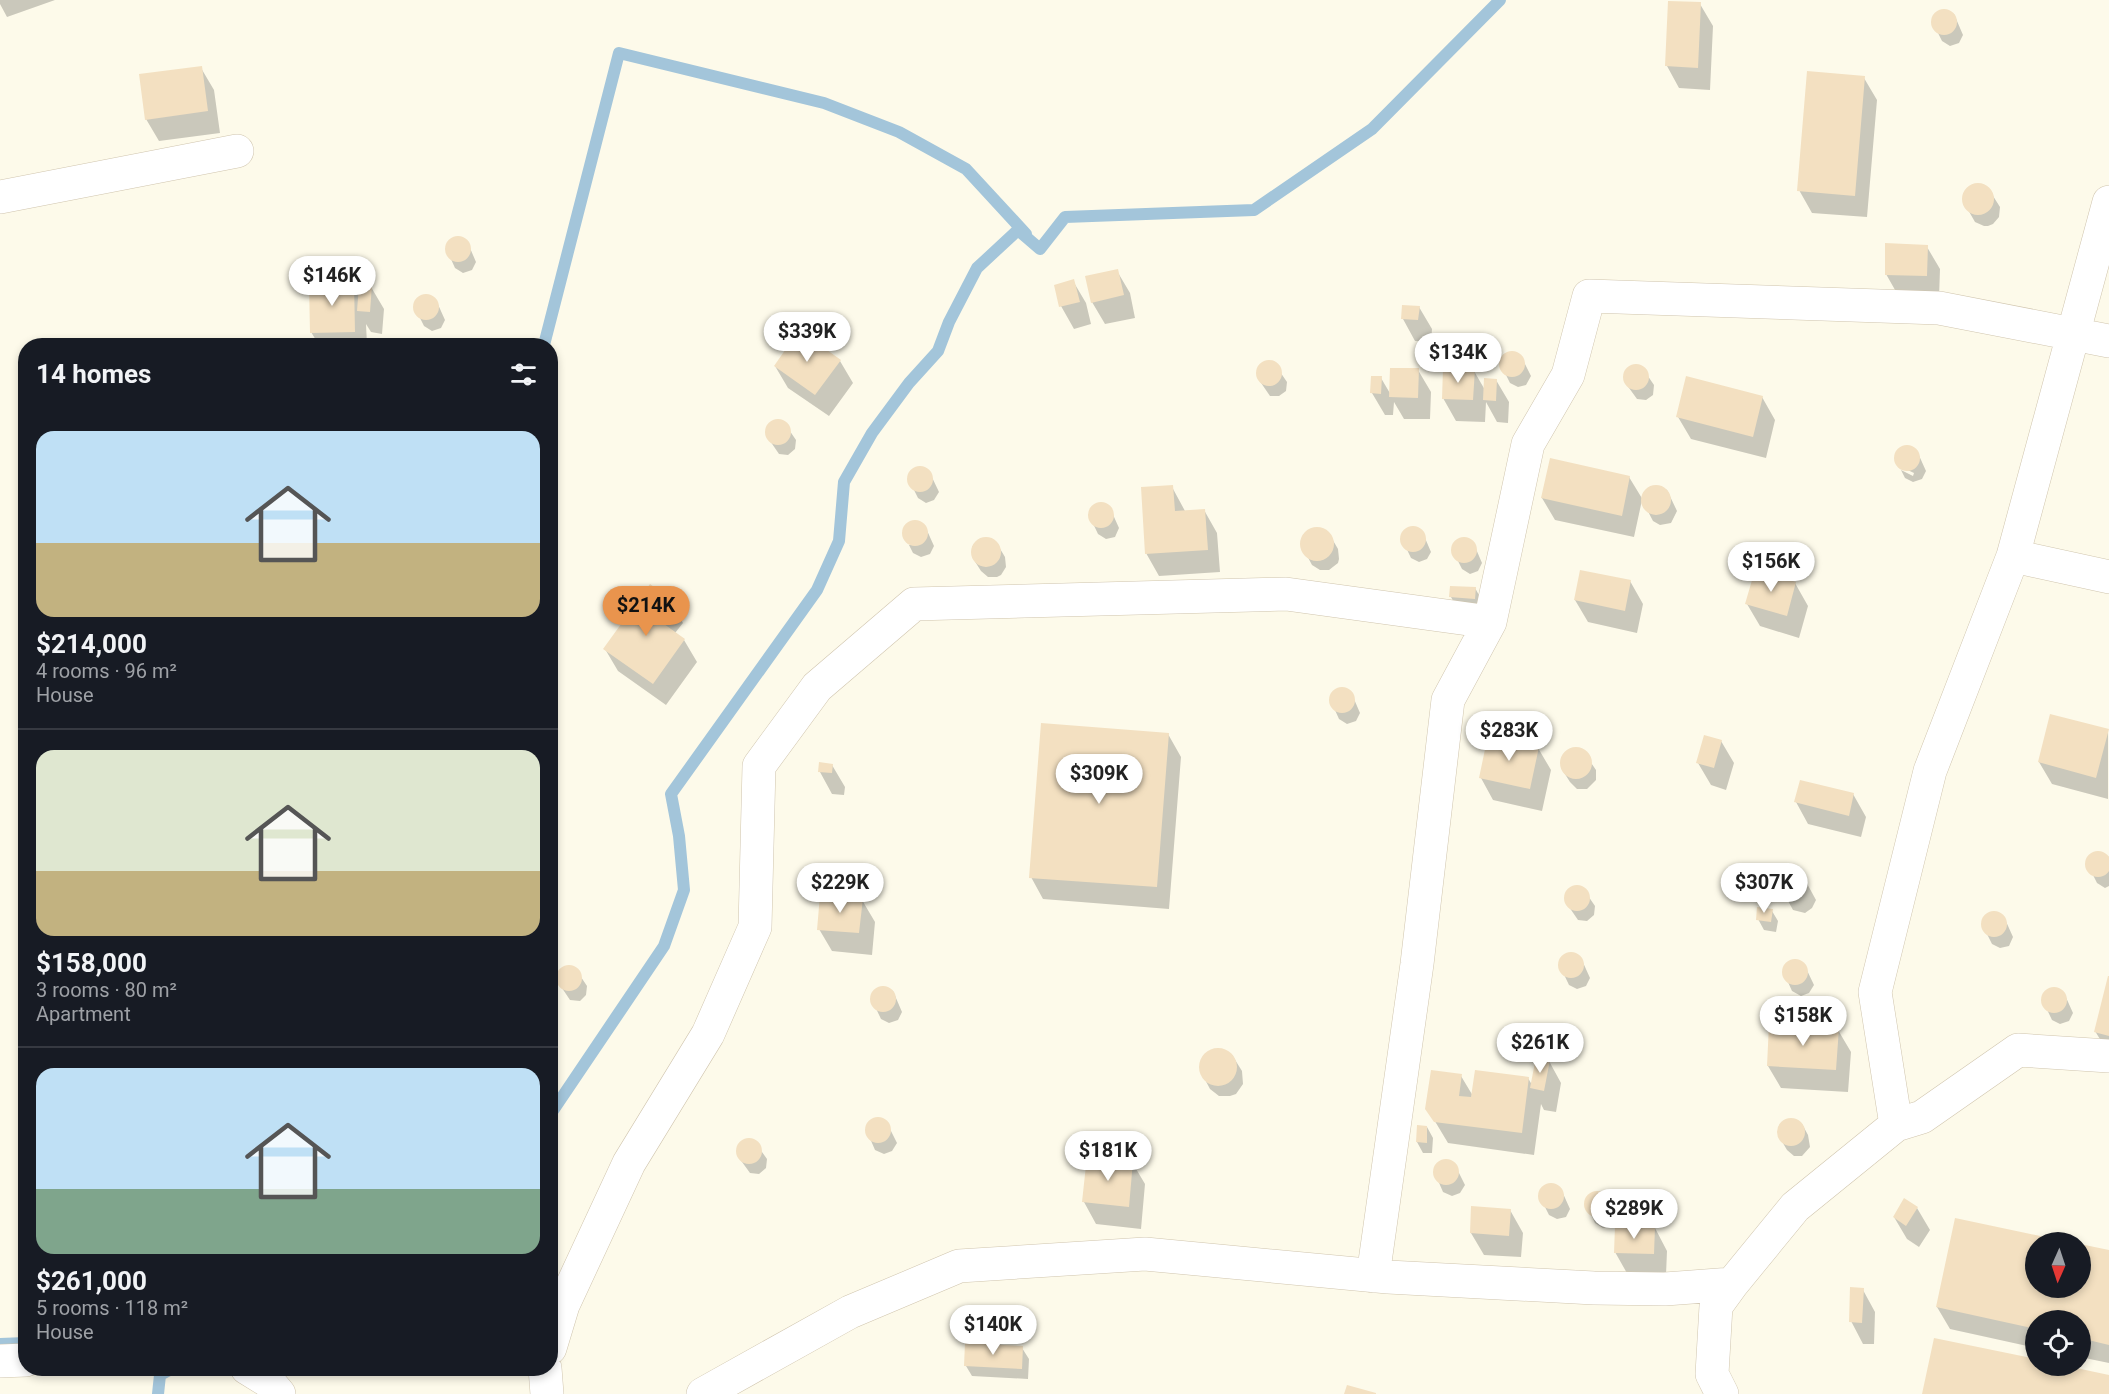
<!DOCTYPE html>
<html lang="en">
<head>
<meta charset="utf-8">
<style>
	body { margin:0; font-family:Roboto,sans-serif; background:#242831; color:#f1f3f6; height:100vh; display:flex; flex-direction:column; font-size:22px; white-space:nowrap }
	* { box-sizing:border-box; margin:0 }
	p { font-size:20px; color:#9ea1a6 }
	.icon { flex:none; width:33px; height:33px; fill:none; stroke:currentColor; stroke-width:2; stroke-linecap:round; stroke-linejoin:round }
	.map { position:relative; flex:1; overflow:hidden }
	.panel { position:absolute; left:18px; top:338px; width:540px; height:1038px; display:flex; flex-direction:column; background:#171b24; border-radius:24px; box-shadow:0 3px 9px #0003 }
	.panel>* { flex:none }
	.needle { width:39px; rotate:183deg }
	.buttons { position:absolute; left:2025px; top:1232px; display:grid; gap:12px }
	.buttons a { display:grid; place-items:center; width:66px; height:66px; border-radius:50%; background:#171b24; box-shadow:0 3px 9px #0003; font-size:30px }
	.price { position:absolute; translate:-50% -51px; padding:0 14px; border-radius:21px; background:#fff; color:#222; font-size:20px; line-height:39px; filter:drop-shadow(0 2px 3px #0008) }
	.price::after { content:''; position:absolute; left:50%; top:36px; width:18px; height:14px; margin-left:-9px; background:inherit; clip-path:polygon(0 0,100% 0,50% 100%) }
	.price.current { background:#e9944d; color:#111 }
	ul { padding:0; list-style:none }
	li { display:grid; align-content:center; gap:12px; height:318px; padding:0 18px }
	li+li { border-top:2px solid #363941 }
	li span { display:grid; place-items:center; height:186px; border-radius:18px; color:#555 }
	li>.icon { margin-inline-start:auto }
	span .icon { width:108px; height:108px; fill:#fffc; stroke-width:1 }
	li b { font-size:26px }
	h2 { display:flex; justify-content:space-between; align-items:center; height:72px; padding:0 18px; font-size:26px }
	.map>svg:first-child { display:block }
	.shadow { fill:#0003 }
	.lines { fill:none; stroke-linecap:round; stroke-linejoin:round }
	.stream { stroke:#a3c5da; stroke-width:12 }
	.building { fill:#f3e0c1 }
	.minor-casing { stroke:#d0c5ae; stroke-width:34 }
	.minor { stroke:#fff; stroke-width:33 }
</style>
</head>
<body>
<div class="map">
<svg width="2109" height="1394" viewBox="0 0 2109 1394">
	<rect width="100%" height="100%" fill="#fdfaea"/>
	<path class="shadow" d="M0,0H55L7,17L0,4Z
		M1700,4L1713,26L1710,90L1679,88L1667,66Z
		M1945,10L1954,14L1963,35L1959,43L1950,46L1942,41L1932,21L1937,13Z
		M201,68L214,90L220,133L159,141L146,119Z
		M1864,78L1877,100L1867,217L1812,213L1799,190Z
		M1978,184L1988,188L2000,207L1999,217L1993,224L1988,226H1984L1975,222L1963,201L1965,191Z
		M459,237L467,241L476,262L472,270L463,273L455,268L446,248L450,240Z
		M1927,247L1940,269L1939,298L1899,297L1886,274Z
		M1117,271L1130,293L1135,318L1105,324L1092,302Z
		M1073,281L1086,303L1091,324L1074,329L1061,306Z
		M353,284L359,295L371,287L384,309L382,334L371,332L366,324L367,345H319L311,332Z
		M428,295L436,300L445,320L441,328L432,331L424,326L414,306L419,298Z
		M1419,307L1432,329L1431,342L1415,341L1403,319Z
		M165,341L167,345H148Z
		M1513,352L1521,356L1531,376L1526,385L1518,387L1510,383L1500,363L1504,354Z
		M840,361L853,383L829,416L788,388L775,366Z
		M1265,362L1274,363L1287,382L1286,391L1279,396H1270L1257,377L1258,368Z
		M1632,366H1641L1654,385L1653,395L1646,400L1637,399L1624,381L1625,371Z
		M1418,370L1431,392L1430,419H1404L1394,402L1393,415H1385L1372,393L1381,378L1391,395Z
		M1474,371L1485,390L1496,380L1509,402L1508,423L1497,422L1486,402L1485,422L1456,421L1443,398Z
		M1762,397L1775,420L1766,458L1691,439L1678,417Z
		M774,421H783L796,440L795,449L788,455L779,454L766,435L767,427Z
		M1908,446L1917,451L1926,471L1922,479L1913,482L1905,478L1901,470L1913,476L1914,473L1899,466V468L1896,457L1900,449Z
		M921,467L929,471L939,492L934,500L926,503L918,498L908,478L912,470Z
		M1629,477L1643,500L1649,488L1658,486L1667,490L1677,511L1671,523L1660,525L1653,521L1642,500L1634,537L1555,520L1542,498Z
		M1172,487L1185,511L1204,510L1217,533L1220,572L1159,576L1146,553Z
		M1102,504L1110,508L1119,528L1115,537L1106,539L1098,534L1089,515L1093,506Z
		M916,521L925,526L934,546L930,554L921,557L913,553L909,545H912L907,540V543L904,532L908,524Z
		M1414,527L1422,531L1431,552L1427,559L1419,562L1411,558L1401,537L1405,530Z
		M1319,529L1324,530L1331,537L1338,549L1339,559L1338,563L1329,570H1320L1312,565L1303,548V538L1309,531Z
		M987,538L996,542L1005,557L1006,567L1001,575L997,577H988L981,571L974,560L972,547L978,540Z
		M1465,538L1473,542L1482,563L1478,571L1470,574L1462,569L1452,549L1456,541Z
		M1630,581L1643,604L1637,633L1588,622L1575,600Z
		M1795,583L1808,606L1799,638L1760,626L1747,604Z
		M1475,588L1488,611L1463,619L1451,597Z
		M670,600L683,623L675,633L684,640L697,662L666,705L618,671L605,649Z
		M1343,688L1351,692L1360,713L1356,721L1347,724L1339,719L1330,699L1334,691Z
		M2108,730V799L2052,784L2039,762Z
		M1168,734L1181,757L1169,909L1043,899L1031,877Z
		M1721,741L1734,763L1726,790L1711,785L1698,763Z
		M1538,748L1551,770L1542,811L1493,800L1481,778Z
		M1574,749L1583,751L1596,770V780L1587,789H1577L1570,782L1563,771L1561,762L1565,753Z
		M832,765L845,787L844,795L832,794L820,772Z
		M1853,794L1866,817L1861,837L1808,824L1796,802Z
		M2100,852L2109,857V886L2105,888L2097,883L2087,863L2092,855Z
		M1787,864L1796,866L1799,869L1816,900L1812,908L1805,913L1793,910L1776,879L1777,871Z
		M1573,887H1582L1595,906L1594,915L1587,921L1578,920L1565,901L1566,892Z
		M862,900L875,922L872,955L832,951L819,929Z
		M1772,911L1778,921L1776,932L1764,930L1758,919Z
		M1995,913L2004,917L2013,937L2009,946L2000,948L1992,944L1982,924L1987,915Z
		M1573,953L1581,958L1590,978L1586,986L1577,989L1569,985L1559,964L1563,956Z
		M1796,960L1804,964L1814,985L1809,993L1801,996L1792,991L1783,971L1787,963Z
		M566,967L575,968L587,986L586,995L580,1001L570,1000L558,982L559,973Z
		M2109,979V1054L2095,1031Z
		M884,987L893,991L902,1012L898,1020L889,1023L881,1019L871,998L876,990Z
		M2055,988L2064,993L2073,1013L2069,1021L2060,1024L2052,1020L2042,999L2047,991Z
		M1838,1030L1851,1052L1848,1092L1781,1088L1768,1066Z
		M1214,1049H1221L1232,1055L1242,1071L1243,1084L1236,1094L1230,1096H1219L1210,1089L1201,1072V1060Z
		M1549,1061L1561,1083L1556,1112L1544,1110L1541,1104L1534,1155L1448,1143L1427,1108L1461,1076L1473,1096L1528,1078L1532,1085Z
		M879,1118L887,1123L897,1143L892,1151L884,1154L875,1150L866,1129L870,1121Z
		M1795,1119L1802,1124L1808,1135L1810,1147L1802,1156H1794L1787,1150L1780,1138L1779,1129L1783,1122Z
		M1427,1127L1433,1138L1432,1153H1423L1417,1142Z
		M745,1140L754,1141L767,1159L766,1168L759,1174L750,1173L737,1155L738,1146Z
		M1447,1160L1455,1165L1465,1185L1460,1193L1452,1196L1443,1192L1434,1171L1438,1163Z
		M1132,1162L1145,1184L1141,1229L1096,1224L1084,1202Z
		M1552,1184L1561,1189L1570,1209L1566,1217L1557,1219L1549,1215L1539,1195L1544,1187Z
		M1598,1192L1606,1196L1615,1217L1611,1225L1603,1228L1595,1223L1585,1202L1589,1195Z
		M1917,1208L1930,1230L1919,1247L1907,1239L1894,1217Z
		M1510,1210L1523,1233L1521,1257L1484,1255L1471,1233Z
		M1956,1220L2062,1242H2036V1287H2080L2109,1252V1363L2080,1357V1320H2036V1348L1950,1329L1937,1307Z
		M1655,1228L1667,1251L1666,1275H1628L1615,1252Z
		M1863,1290L1875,1312L1874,1344H1863L1851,1321Z
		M1022,1348L1029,1359L1028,1379L972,1376L966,1366Z
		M502,1368H519L510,1372Z"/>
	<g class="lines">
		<path class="stream" d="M544,345L619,53L824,103L899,132L966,169L1026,234
			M550,1115L664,946L684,890L679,836L671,794L817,590L839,541L844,482L872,433L909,383L938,351L949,322L977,268L1018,230L1040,249L1065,217L1254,210L1372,129L1500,0
			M0,1344L26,1343
			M158,1394L160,1375L173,1368"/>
	</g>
	<path class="building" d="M1668,1L1701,2L1698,68L1665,66Z
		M1931 22a13 13 0 1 1 26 0a13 13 0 1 1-26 0Z
		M202,66L208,111L145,120L139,74Z
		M1807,71L1865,76L1855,196L1797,191Z
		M1962 199a16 16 0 1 1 32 0a16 16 0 1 1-32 0Z
		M445 249a13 13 0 1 1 26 0a13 13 0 1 1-26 0Z
		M1885,243L1928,245L1927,276L1885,275Z
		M1118,269L1124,295L1091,303L1085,276Z
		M1074,279L1080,302L1059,307L1054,285Z
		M354,282L355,332L310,333L309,283Z
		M359,285H372L370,312L357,311Z
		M413 307a13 13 0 1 1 26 0a13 13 0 1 1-26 0Z
		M1402,305L1420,306L1418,320L1401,319Z
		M799,330L841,360L815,395L774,366Z
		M1499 364a13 13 0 1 1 26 0a13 13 0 1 1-26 0Z
		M1256 373a13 13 0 1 1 26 0a13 13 0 1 1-26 0Z
		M1623 377a13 13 0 1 1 26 0a13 13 0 1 1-26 0Z
		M1390,368H1419L1418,398L1389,397Z
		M1443,368L1475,369L1473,400L1442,399Z
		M1371,376H1382L1381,394L1370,393Z
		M1686,376L1763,396L1753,437L1676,417Z
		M1484,378L1497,379L1496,401L1483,400Z
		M765 432a13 13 0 1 1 26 0a13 13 0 1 1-26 0Z
		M1894 458a13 13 0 1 1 26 0a13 13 0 1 1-26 0Z
		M1550,458L1630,476L1622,516L1541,498Z
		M907 479a13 13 0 1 1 26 0a13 13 0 1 1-26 0Z
		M1641 500a15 15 0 1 1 30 0a15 15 0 1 1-30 0Z
		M1173,485L1175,511L1205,509L1208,550L1145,554L1141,487Z
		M1088 515a13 13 0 1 1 26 0a13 13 0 1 1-26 0Z
		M902 533a13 13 0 1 1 26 0a13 13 0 1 1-26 0Z
		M1400 539a13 13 0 1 1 26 0a13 13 0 1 1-26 0Z
		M1300 544a17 17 0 1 1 34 0a17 17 0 1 1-34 0Z
		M971 552a15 15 0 1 1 30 0a15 15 0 1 1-30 0Z
		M1451 550a13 13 0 1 1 26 0a13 13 0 1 1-26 0Z
		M1580,570L1631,580L1625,611L1574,600Z
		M1755,570L1796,582L1787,616L1745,604Z
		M650,584L671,599L657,619L685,639L653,684L603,649Z
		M1450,586L1476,587L1475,599L1449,597Z
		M1329 700a13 13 0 1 1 26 0a13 13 0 1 1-26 0Z
		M2050,714L2109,729L2096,778L2038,762Z
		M1041,723L1169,733L1157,887L1029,878Z
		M1488,735L1539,747L1530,789L1479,778Z
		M1704,735L1722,740L1714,768L1696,763Z
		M1560 763a16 16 0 1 1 32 0a16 16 0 1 1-32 0Z
		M819,762L833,764L832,773L818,772Z
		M1800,780L1854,793L1849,816L1794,802Z
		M2085 864a13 13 0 1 1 26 0a13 13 0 1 1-26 0Z
		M1775 877a14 14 0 1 1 28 0a14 14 0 1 1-28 0Z
		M1564 898a13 13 0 1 1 26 0a13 13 0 1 1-26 0Z
		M820,895L863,898L859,933L817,930Z
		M1757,907L1773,909L1771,922L1756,920Z
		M1981 924a13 13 0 1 1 26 0a13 13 0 1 1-26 0Z
		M1558 965a13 13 0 1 1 26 0a13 13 0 1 1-26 0Z
		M1782 972a13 13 0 1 1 26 0a13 13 0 1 1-26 0Z
		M556 978a13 13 0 1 1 26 0a13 13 0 1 1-26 0Z
		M2108,976H2109V1036L2094,1032Z
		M870 999a13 13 0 1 1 26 0a13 13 0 1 1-26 0Z
		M2041 1000a13 13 0 1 1 26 0a13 13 0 1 1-26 0Z
		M1769,1024L1839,1028L1836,1070L1767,1066Z
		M1199 1067a19 19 0 1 1 38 0a19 19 0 1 1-38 0Z
		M1536,1057L1550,1060L1544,1091L1530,1088Z
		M1431,1070L1462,1074L1459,1096L1471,1097L1475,1070L1529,1077L1522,1133L1434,1122L1425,1109Z
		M865 1130a13 13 0 1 1 26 0a13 13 0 1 1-26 0Z
		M1777 1132a14 14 0 1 1 28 0a14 14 0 1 1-28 0Z
		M1417,1125L1427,1126V1143L1416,1142Z
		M736 1151a13 13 0 1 1 26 0a13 13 0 1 1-26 0Z
		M1087,1156L1133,1161L1129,1207L1082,1202Z
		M1433 1172a13 13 0 1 1 26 0a13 13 0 1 1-26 0Z
		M1538 1196a13 13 0 1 1 26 0a13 13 0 1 1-26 0Z
		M1584 1204a13 13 0 1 1 26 0a13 13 0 1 1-26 0Z
		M1904,1198L1918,1207L1906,1226L1893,1217Z
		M1471,1206L1511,1209L1509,1236L1470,1233Z
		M1955,1218L2064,1241L2036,1242V1287H2080V1244L2109,1250V1345L2080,1338V1320H2036V1329L1936,1307Z
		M1615,1226L1655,1227L1654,1254L1614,1253Z
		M1850,1287L1864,1288L1862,1323L1849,1322Z
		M1934,1338L2036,1359V1365H2062L2109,1375V1394H1922Z
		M965,1343L1023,1346L1022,1369L964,1366Z
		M1347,1385L1376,1393V1394H1344Z"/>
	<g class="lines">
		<g class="minor-casing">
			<path id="minor" d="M0,197L237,151
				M2013,556L2109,577
				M1896,1125L1875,992L1930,771L2013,556L2109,202
				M1373,1276L1417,964L1448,700L1490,622L1528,444L1568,375L1589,296L1939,308L2109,341
				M550,1348L563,1305L629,1163L708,1034L755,927L759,766L817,687L914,604L1286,594L1490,622
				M0,1361L26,1360
				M247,1368L268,1381L279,1394
				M545,1368L547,1394
				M703,1394L850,1312L959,1266L1145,1254L1388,1277L1594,1288L1665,1289L1732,1284L1795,1207L1896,1125L1922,1117L2018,1050L2109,1056
				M1722,1394L1712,1374L1716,1306L1732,1284"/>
		</g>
		<use href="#minor" class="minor"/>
	</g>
</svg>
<div class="buttons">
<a><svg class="needle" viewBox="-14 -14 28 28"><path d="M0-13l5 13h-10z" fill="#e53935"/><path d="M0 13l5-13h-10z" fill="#9ea1a6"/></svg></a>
<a><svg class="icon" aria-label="locate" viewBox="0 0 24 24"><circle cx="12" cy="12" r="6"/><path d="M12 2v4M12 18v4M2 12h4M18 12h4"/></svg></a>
</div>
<b class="price" style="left:332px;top:307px">$146K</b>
<b class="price" style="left:807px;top:363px">$339K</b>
<b class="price" style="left:1458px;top:384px">$134K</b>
<b class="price" style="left:1771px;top:593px">$156K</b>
<b class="price current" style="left:646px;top:637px">$214K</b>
<b class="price" style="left:1509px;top:762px">$283K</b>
<b class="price" style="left:1099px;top:805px">$309K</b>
<b class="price" style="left:840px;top:914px">$229K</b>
<b class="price" style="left:1764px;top:914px">$307K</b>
<b class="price" style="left:1803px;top:1047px">$158K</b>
<b class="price" style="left:1540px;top:1074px">$261K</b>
<b class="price" style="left:1108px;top:1182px">$181K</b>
<b class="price" style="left:1634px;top:1240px">$289K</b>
<b class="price" style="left:993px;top:1356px">$140K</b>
<section class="panel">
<h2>14 homes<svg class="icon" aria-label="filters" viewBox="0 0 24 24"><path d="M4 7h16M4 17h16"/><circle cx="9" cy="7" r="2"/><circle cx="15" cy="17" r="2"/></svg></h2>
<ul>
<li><span style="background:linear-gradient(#bfe0f5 60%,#c2b280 0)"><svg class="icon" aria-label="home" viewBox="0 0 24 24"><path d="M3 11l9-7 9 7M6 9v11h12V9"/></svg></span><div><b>$214,000</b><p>4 rooms · 96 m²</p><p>House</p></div></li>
<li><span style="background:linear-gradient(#dfe7d0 65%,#c2b280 0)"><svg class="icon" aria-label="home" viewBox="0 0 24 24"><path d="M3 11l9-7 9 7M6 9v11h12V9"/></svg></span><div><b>$158,000</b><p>3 rooms · 80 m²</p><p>Apartment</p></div></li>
<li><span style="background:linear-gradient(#bfe0f5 65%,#7fa58c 0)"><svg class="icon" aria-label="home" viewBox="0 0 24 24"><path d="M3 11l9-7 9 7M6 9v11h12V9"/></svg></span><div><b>$261,000</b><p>5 rooms · 118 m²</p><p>House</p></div></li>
</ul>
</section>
</div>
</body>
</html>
